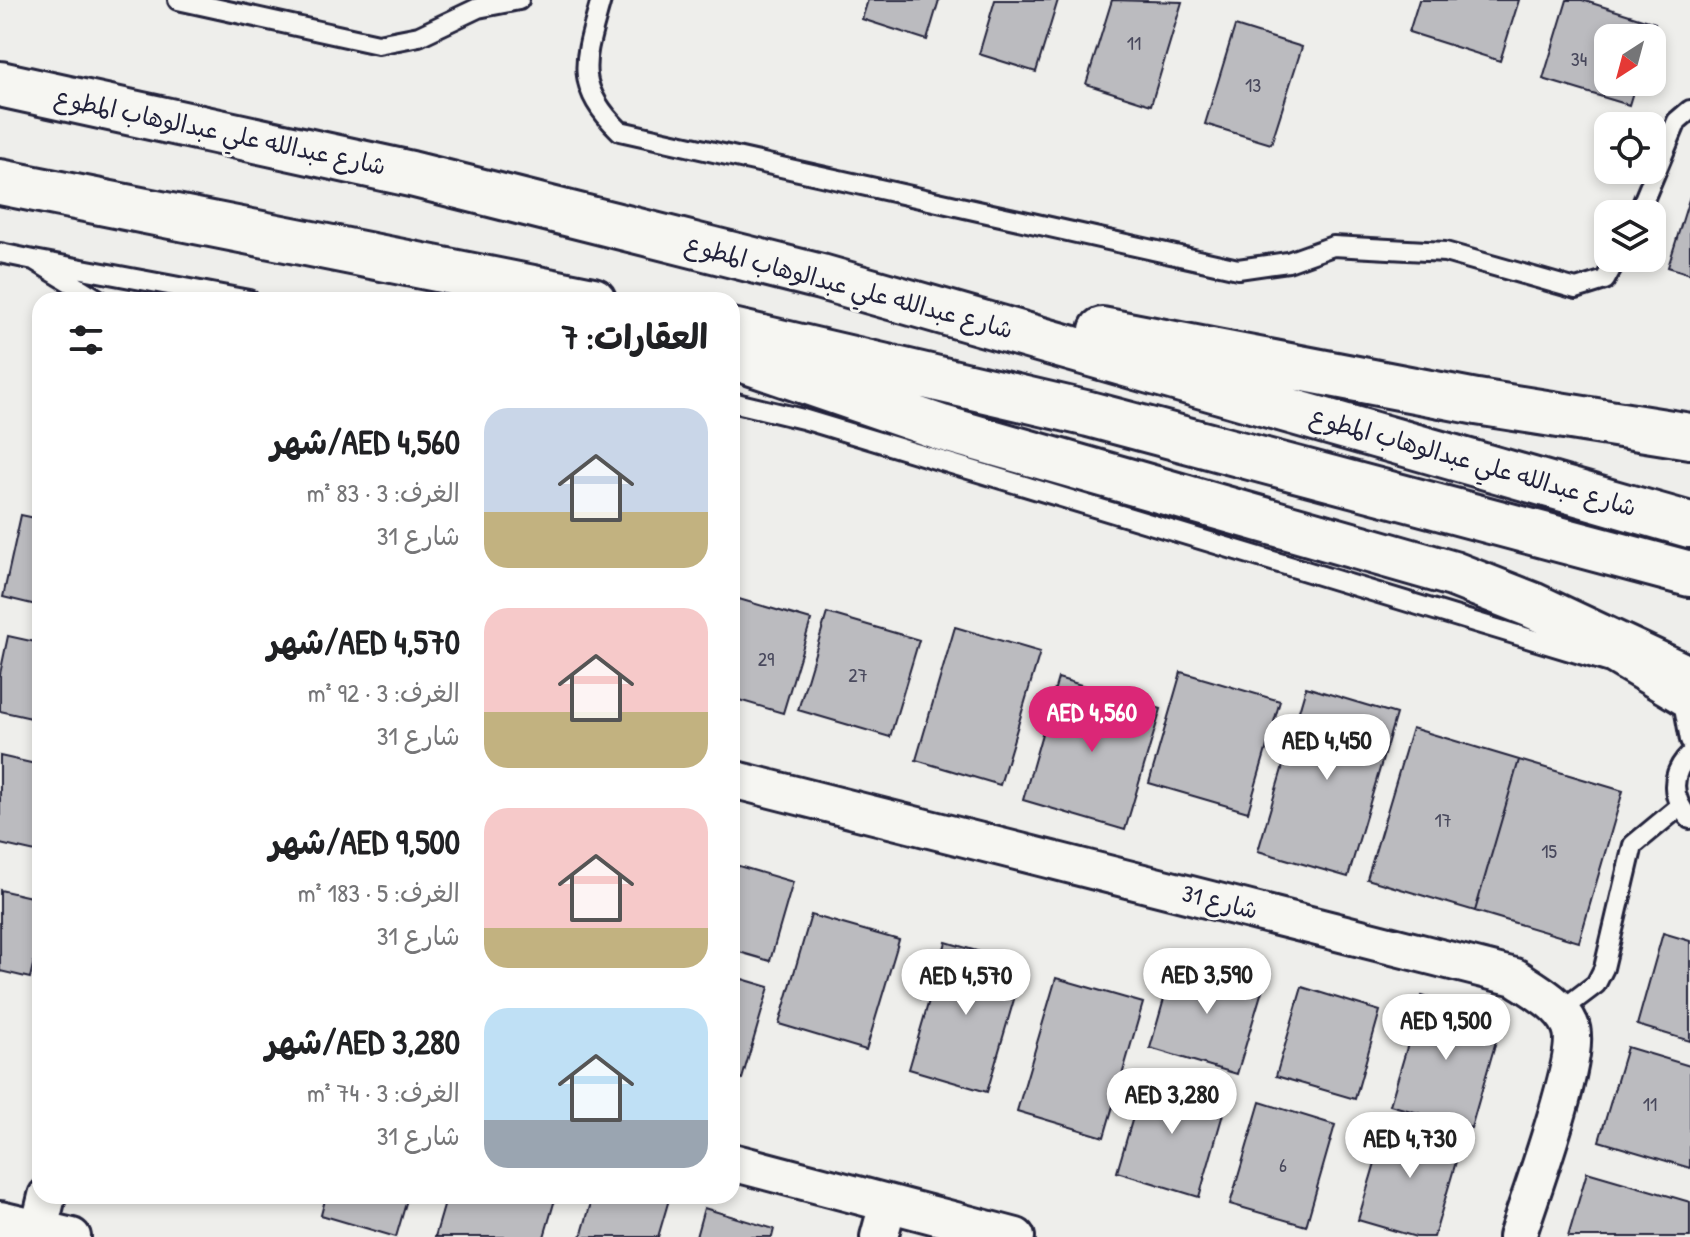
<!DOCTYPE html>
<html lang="ar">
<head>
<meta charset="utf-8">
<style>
	body { margin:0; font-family:"Patrick Hand","Playpen Sans Arabic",sans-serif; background:#f6f6f6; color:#202124; direction:rtl; height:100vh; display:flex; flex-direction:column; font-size:30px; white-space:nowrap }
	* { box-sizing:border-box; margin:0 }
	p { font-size:26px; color:#757577 }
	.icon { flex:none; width:44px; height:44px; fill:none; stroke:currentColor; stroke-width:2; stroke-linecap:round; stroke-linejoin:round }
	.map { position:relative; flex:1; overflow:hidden; direction:ltr }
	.sheet { position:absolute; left:32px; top:292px; width:708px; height:912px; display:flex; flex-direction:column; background:#fff; border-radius:24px; box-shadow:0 4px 12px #0003; direction:rtl }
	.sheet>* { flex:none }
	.needle { width:52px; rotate:216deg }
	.buttons { position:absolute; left:1594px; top:24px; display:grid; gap:16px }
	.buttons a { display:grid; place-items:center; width:72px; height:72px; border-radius:16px; background:#fff; box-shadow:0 4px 12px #0003; font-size:40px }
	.price { position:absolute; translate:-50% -68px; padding:0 18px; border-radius:28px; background:#fff; color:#222; font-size:26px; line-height:52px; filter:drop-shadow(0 2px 4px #0008) }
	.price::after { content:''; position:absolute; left:50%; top:48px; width:24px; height:18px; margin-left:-12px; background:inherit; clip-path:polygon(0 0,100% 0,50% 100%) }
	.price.current { background:#db2777; color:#fff }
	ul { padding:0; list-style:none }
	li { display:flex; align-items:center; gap:24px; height:200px; padding:0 32px }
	li span { display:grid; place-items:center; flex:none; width:224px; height:160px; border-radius:24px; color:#555 }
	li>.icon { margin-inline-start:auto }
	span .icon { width:96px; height:96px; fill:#fffc; stroke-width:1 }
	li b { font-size:34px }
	h2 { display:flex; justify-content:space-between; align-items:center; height:96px; padding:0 32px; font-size:34px }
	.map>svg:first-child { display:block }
	.building { fill:#bbbbbf; stroke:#22223b; stroke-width:2 }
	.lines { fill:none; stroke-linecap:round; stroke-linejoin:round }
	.lane-casing { stroke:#22223b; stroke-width:24 }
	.street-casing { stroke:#22223b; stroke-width:42 }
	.primary-casing { stroke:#22223b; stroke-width:50 }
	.lane { stroke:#f6f6f2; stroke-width:18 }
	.street { stroke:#f6f6f2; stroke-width:36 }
	.primary { stroke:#f6f6f2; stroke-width:44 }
	.labels { text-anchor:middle; stroke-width:6; stroke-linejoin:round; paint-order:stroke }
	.number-label { font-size:20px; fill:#48485c }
	.street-label { font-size:24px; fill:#22223b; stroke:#f6f6f2 }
</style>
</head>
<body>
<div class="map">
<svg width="1690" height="1237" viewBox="0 0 1690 1237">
	<rect width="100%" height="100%" fill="#eeeeeb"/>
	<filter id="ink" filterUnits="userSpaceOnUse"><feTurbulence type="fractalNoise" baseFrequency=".0125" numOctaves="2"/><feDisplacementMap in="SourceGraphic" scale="16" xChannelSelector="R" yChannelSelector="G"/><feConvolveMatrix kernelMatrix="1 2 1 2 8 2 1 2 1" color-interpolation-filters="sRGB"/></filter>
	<g filter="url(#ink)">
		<path class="building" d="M868,0H939L927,40L862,19Z
			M995,0H1058L1036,72L979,54Z
			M1112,0L1182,2L1151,105L1086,84Z
			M1419,0H1519L1500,61L1409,32Z
			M1567,0H1582L1655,23L1650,38H1608V82H1636L1629,105L1543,79Z
			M1235,26L1302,47L1271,144L1205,124Z
			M1690,196V274L1668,267Z
			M21,515L40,519V606L3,597Z
			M732,597L811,620L783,713L732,698Z
			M827,613L919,640L890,737L798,710Z
			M955,627L1040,652L1000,785L916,760Z
			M8,636L40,643V720L0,711V674Z
			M1181,672L1280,701L1248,812L1149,783Z
			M1058,678L1161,709L1125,830L1023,800Z
			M1306,687L1396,714L1348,877L1258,851Z
			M1412,728L1519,760L1475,911L1367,879Z
			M0,756L40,765V853L0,844Z
			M1519,760L1623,791L1579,942L1475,911Z
			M732,864L793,882L770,961L732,950Z
			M0,890L40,899V935L30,978L0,971Z
			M811,915L899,940L866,1050L779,1024Z
			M1663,933L1690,941V1041L1637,1025Z
			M946,942L1024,965L987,1092L909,1069Z
			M1176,957L1264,984L1237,1074L1150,1048Z
			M732,976L769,987L742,1079L732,1076Z
			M1056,978L1143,1003L1104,1137L1017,1111Z
			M1302,987L1380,1011L1355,1099L1276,1076Z
			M1422,996L1502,1020L1471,1128L1390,1105Z
			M1627,1047L1690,1066V1168L1599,1141Z
			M1145,1076L1227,1100L1199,1197L1117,1172Z
			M1260,1102L1335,1125L1306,1226L1230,1204Z
			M1388,1119L1462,1141L1434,1237H1416L1358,1220Z
			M1587,1172L1690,1202V1237H1568Z
			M326,1196H408L396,1237L321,1215Z
			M447,1196H556L544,1237H435Z
			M593,1196H670L658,1237H581Z
			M704,1208L774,1229L772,1237H696Z"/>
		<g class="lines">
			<g class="lane-casing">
				<path id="lane" d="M178,0L378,44L419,36L478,8L519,0
					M601,0C585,59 572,84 620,131L1238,269L1288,262L1333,246L1445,252L1576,289L1605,280L1617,258
					M1638,214L1677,121L1690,110
					M0,253L34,260L99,300
					M34,260L249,300
					M732,402L803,419L1610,663L1684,707L1690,740
					M1690,754C1669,775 1671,798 1690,819
					M1559,1012L1596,984L1604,968L1633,845L1679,807"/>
			</g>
			<g class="street-casing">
				<path id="street" d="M732,779L1515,977C1533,989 1561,1004 1570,1025C1584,1054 1528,1200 1517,1237
					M732,1162L1016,1237
					M0,1220L72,1237
					M39,1229L47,1196
					M879,1237L888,1204"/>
			</g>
			<g class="primary-casing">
				<path id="primary" d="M0,84L411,174L821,277L1690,525
					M0,182L593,300
					M1102,330L1477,402L1690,436
					M732,331L1089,414L1690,574
					M732,356L942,428L1453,574L1532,605L1690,679"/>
			</g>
			<use href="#lane" class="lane"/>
			<use href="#street" class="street"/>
			<use href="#primary" class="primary"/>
		</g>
	</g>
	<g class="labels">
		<g class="number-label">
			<text x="1134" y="50">11</text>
			<text x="1579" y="66">34</text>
			<text x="1253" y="92">13</text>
			<text x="766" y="666">29</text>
			<text x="858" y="682">27</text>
			<text x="1443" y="827">17</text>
			<text x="1549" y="858">15</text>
			<text x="1650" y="1111">11</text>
			<text x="1283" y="1172">6</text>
		</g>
		<g class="street-label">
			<text transform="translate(220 132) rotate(12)" y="8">شارع عبدالله علي عبدالوهاب المطوع</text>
			<text transform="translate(849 287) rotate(15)" y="8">شارع عبدالله علي عبدالوهاب المطوع</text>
			<text transform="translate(1473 462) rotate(16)" y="8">شارع عبدالله علي عبدالوهاب المطوع</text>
			<text transform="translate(1220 902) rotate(14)" y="8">شارع 31</text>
		</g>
	</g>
</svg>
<div class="buttons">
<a><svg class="needle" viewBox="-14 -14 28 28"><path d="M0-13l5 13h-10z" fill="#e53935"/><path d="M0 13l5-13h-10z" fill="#757577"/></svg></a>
<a><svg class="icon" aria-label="locate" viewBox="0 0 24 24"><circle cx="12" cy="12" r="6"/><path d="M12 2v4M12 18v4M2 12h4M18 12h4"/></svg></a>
<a><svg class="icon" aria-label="layers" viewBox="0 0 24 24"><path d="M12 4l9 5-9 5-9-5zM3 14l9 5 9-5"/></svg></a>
</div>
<b class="price current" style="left:1092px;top:754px">AED 4,560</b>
<b class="price" style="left:1327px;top:782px">AED 4,450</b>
<b class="price" style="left:1207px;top:1016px">AED 3,590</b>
<b class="price" style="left:966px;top:1017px">AED 4,570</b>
<b class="price" style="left:1446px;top:1062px">AED 9,500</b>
<b class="price" style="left:1172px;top:1136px">AED 3,280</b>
<b class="price" style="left:1410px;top:1180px">AED 4,730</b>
<section class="sheet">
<h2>العقارات: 7<svg class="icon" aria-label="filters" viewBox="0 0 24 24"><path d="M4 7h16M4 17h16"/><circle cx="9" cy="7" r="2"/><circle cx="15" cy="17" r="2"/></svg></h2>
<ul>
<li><span style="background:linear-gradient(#c9d6e8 65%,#c2b280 0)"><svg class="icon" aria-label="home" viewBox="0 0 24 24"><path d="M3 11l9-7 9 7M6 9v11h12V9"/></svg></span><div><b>AED 4,560/شهر</b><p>الغرف: 3 · 83 m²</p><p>شارع 31</p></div></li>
<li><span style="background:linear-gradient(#f6c9c9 65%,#c2b280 0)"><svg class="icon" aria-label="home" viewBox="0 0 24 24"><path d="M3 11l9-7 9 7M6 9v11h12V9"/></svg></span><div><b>AED 4,570/شهر</b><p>الغرف: 3 · 92 m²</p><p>شارع 31</p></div></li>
<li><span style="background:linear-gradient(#f6c9c9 75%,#c2b280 0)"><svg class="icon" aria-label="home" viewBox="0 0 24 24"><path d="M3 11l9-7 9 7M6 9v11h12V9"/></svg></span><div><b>AED 9,500/شهر</b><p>الغرف: 5 · 183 m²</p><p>شارع 31</p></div></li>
<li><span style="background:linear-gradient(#bfe0f5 70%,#9aa5b1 0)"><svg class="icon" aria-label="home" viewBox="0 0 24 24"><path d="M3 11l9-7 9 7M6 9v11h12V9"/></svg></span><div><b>AED 3,280/شهر</b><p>الغرف: 3 · 74 m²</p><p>شارع 31</p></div></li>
</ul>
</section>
</div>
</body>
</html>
